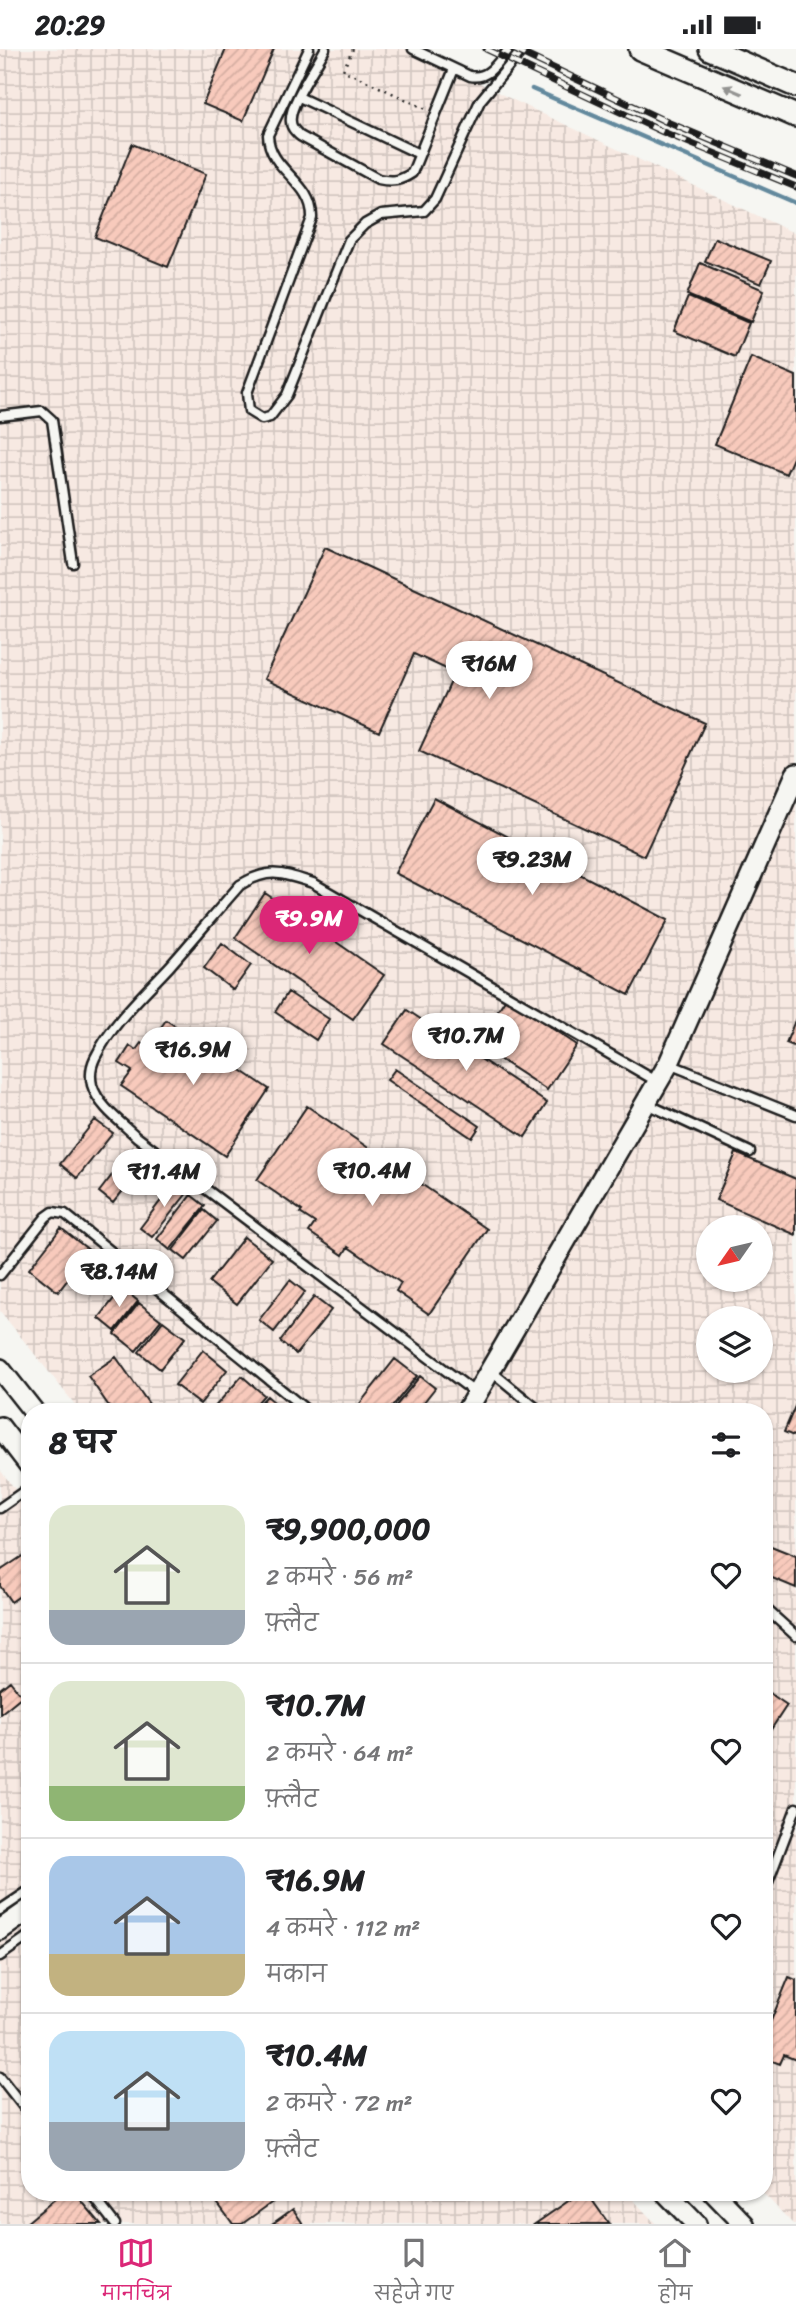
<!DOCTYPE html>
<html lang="hi">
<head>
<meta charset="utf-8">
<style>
	body { margin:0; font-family:Sriracha,"Playpen Sans Deva",sans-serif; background:#f6f6f6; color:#202124; height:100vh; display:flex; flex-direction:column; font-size:26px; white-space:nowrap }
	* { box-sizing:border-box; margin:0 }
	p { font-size:23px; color:#757577 }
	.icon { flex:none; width:38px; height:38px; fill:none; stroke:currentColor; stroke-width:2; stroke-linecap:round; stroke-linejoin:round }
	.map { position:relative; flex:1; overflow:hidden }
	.sheet { position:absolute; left:21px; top:1354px; width:752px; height:798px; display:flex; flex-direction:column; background:#fff; border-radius:28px; box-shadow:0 2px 5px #0004 }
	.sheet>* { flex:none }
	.needle { width:46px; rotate:236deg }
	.controls { position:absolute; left:696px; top:1166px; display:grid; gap:14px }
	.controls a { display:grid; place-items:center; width:77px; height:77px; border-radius:50%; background:#fff; box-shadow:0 2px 5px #0004; font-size:35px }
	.price { position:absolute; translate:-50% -60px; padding:0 16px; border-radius:24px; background:#fff; color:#222; font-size:23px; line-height:46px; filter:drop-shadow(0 2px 4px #0008) }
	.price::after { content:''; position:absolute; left:50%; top:42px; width:21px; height:16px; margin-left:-10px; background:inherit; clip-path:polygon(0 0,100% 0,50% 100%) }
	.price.selected { background:#db2777; color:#fff }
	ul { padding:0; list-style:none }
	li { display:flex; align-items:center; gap:21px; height:175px; padding:0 28px }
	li+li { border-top:2px solid #e0e0e0 }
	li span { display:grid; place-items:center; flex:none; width:196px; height:140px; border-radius:21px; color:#555 }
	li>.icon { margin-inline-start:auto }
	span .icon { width:84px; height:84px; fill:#fffc; stroke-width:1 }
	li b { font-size:30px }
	h2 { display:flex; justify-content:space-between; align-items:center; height:84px; padding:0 28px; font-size:30px }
	.status { display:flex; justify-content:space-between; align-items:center; height:49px; padding:0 35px; background:#fff; direction:ltr }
	.status svg { height:19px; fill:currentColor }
	.tabs { display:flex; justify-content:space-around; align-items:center; height:98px; border-top:2px solid #e0e0e0; background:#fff; font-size:19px; color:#757577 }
	.tabs a { display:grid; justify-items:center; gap:4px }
	.tabs .selected { color:#db2777 }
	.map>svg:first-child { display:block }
	.industrial { fill:url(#industrial-grid); fill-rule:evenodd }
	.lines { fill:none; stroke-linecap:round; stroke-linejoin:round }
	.stream { stroke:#63899d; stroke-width:4.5 }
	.building { fill:url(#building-hatch); stroke:#1c1c1c; stroke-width:2 }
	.service-casing { stroke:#1c1c1c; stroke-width:13 }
	.tertiary-casing { stroke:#1c1c1c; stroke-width:24 }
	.secondary-casing { stroke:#1c1c1c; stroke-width:26 }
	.path { stroke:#1c1c1c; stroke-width:2.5; stroke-dasharray:2 5; stroke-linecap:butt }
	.service { stroke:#f6f6f2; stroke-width:8 }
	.tertiary { stroke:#f6f6f2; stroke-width:19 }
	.secondary { stroke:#f6f6f2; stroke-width:21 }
	.rail-casing { stroke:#1c1c1c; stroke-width:7 }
	.rail { stroke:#f6f6f2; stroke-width:4.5; stroke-dasharray:13; stroke-linecap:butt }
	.oneway { fill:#949492 }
</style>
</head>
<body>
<div class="status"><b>20:29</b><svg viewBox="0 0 49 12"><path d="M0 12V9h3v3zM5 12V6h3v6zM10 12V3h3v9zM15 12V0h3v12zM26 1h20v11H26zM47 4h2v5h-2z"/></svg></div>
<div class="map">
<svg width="796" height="2175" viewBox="0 0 796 2175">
	<defs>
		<pattern id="industrial-grid" width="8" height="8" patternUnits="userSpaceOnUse" patternTransform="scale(1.75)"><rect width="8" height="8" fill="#f7e9e2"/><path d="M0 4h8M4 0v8" fill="none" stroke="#d3c7c1"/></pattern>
		<pattern id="building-hatch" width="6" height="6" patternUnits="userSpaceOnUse" patternTransform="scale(1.75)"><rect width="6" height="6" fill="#f8cabc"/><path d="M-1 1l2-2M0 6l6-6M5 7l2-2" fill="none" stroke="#d4ada1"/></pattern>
	</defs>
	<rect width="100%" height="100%" fill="#f6f6f2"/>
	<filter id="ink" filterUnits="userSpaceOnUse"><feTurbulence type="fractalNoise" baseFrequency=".0143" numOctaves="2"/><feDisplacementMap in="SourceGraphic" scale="14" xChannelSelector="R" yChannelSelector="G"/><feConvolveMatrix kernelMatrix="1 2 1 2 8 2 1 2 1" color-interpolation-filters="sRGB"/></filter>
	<g filter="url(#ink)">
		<path class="industrial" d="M0,0H413L505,47L796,185V2175H793L763,2144L765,1363H81L0,1262ZM709,1178H761V1230H709ZM709,1269H761V1321H709Z
			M0,1421L30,1459V2144H627L656,2175H0Z"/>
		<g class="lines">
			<path class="stream" d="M532,40L796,154"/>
		</g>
		<path class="building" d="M226,0H274L243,72L203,55Z
			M132,95L206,125L168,218L95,188Z
			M715,189L771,212L761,235L705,212Z
			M700,214L764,241L751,273L687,246Z
			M688,248L749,274L735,308L674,282Z
			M751,308L796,327V402L786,425L715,395Z
			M325,498L705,674L644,807L419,702L455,624L414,605L379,683L264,630Z
			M434,749L668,871L629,946L395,824Z
			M265,844L384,926L353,970L235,889Z
			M222,894L251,916L233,941L204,919Z
			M288,943L329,970L316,991L275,963Z
			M506,949L577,996L547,1041L476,995Z
			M407,961L547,1054L525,1088L384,995Z
			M796,969V998L786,994Z
			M166,971L269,1040L225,1107L121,1037L132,1022L119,1014L130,997L136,1001L141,994L147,998Z
			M395,1020L480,1077L472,1089L387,1031Z
			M307,1057L487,1180L429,1265L396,1242L401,1234L348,1198L343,1206L309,1183L315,1174L300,1164L302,1162L257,1131Z
			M95,1071L113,1084L77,1129L60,1115Z
			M133,1099L148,1111L113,1154L99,1143Z
			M736,1104L796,1130V1186L716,1151Z
			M175,1133L188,1143L152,1188L140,1179Z
			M191,1146L205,1157L170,1201L157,1190Z
			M204,1161L217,1172L186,1211L173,1201Z
			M61,1179L90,1202L58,1243L29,1220Z
			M244,1188L272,1210L237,1255L209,1233Z
			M290,1231L305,1243L274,1283L259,1271Z
			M122,1239L138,1252L115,1282L99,1269Z
			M314,1248L331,1261L296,1305L280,1292Z
			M139,1254L161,1271L136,1302L115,1285Z
			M163,1272L185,1289L160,1320L139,1303Z
			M203,1301L227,1321L200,1355L175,1336Z
			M116,1308L149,1355L136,1363H113L88,1327Z
			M395,1310L417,1327L388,1363H366L358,1357Z
			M242,1327L264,1346L249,1363H214L212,1361Z
			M420,1327L435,1339L416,1363H391Z
			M267,1347L282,1360L279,1363H252Z
			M796,1355V1388L784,1383Z
			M771,1497L796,1507V1539L765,1526V1513Z
			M30,1502V1540L11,1553L0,1537V1522Z
			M10,1632L22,1647L0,1665V1640Z
			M765,1641L787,1656L770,1682L765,1678Z
			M789,1928L796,1931V2011L784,2006L780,2015L767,2010L771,2000L765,1998V1986Z
			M62,2144H75L101,2175H25Z
			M210,2144H285L242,2175H233Z
			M580,2144H587L609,2175H535Z
			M293,2160L303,2175H272Z"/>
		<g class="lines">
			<g class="service-casing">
				<path id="service" d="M309,0L268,86C269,122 313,132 312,169L247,344L249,362L262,370L270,368L287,346L349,191L365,175L381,166L424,162L435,150L480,52L523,0
					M325,0C317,16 288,57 291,73C291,79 296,83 300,87L378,130C392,133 400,132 412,124L454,20
					M413,0L470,27C488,31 498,13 509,0
					M299,48L419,105
					M0,367L42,362L52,371L73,514
					M669,1015L796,1066
					M645,1054L750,1103
					M0,1226L46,1168L53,1163L65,1165L309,1363
					M491,1322L541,1363
					M477,1345L137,1088C122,1074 98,1057 92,1036C90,1027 91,1017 95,1009C112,974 143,946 169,918C193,891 216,863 240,836C269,818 282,824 313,834L658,1033
					M0,1459L30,1438
					M765,1559L796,1587
					M765,1841L796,1759
					M0,1861L30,1841
					M0,1907L30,1886
					M0,2028L30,2066
					M91,2144L115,2175"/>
			</g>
			<g class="tertiary-casing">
				<path id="tertiary" d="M0,1320L34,1363
					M466,1363L669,1014L796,725
					M0,1378L30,1417
					M0,1881L30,1860
					M666,2144L696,2175
					M714,2144L744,2175"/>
			</g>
			<g class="secondary-casing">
				<path id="secondary" d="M640,0L796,67
					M710,0L796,37"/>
			</g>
			<path class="path" d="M353,0L343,21L426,60"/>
			<use href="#service" class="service"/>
			<use href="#tertiary" class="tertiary"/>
			<use href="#secondary" class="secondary"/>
			<g class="rail-casing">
				<path id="rail" d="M486,0L663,83L796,138
					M513,0L667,73L796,127"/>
			</g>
			<use href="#rail" class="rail"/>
		</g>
		<defs><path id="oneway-solid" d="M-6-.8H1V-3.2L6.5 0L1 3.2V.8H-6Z" transform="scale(1.75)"/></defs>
		<use class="oneway" href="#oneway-solid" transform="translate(733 41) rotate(-157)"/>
	</g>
</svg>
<div class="controls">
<a><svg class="needle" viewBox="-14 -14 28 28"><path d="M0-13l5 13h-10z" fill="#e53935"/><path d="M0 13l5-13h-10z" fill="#757577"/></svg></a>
<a><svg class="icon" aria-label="layers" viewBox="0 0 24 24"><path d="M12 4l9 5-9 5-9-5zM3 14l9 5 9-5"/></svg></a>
</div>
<b class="price" style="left:489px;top:652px">₹16M</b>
<b class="price" style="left:532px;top:848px">₹9.23M</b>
<b class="price selected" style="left:309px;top:907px">₹9.9M</b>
<b class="price" style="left:466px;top:1024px">₹10.7M</b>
<b class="price" style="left:193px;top:1038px">₹16.9M</b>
<b class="price" style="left:372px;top:1159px">₹10.4M</b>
<b class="price" style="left:164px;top:1160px">₹11.4M</b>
<b class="price" style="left:119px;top:1260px">₹8.14M</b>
<section class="sheet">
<h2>8 घर<svg class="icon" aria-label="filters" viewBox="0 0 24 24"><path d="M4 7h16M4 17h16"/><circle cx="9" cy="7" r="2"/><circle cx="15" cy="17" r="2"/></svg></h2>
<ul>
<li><span style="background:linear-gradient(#dfe7d0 75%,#9aa5b1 0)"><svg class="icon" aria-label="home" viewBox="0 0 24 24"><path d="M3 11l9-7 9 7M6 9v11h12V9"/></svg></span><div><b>₹9,900,000</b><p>2 कमरे · 56 m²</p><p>फ़्लैट</p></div><svg class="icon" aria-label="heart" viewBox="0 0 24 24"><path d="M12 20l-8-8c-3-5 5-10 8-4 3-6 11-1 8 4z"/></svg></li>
<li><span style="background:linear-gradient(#dfe7d0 75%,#8fb573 0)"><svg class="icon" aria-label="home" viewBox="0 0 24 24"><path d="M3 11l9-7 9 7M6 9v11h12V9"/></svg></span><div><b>₹10.7M</b><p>2 कमरे · 64 m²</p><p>फ़्लैट</p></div><svg class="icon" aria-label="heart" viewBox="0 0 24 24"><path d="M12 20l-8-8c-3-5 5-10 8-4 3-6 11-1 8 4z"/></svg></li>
<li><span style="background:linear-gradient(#a9c7e8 70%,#c2b280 0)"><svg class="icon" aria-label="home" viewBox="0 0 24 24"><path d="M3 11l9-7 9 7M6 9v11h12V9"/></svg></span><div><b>₹16.9M</b><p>4 कमरे · 112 m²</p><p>मकान</p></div><svg class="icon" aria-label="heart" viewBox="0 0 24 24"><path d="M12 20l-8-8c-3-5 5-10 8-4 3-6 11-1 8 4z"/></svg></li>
<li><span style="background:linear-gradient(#bfe0f5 65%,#9aa5b1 0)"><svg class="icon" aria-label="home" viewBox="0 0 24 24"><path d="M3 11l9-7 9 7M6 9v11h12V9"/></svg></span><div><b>₹10.4M</b><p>2 कमरे · 72 m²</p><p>फ़्लैट</p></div><svg class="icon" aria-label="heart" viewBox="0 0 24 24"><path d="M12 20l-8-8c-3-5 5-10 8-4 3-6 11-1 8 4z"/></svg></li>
</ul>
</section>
</div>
<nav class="tabs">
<a class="selected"><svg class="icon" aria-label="map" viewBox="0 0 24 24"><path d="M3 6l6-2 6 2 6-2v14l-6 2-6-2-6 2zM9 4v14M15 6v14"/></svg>मानचित्र</a>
<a><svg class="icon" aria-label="saved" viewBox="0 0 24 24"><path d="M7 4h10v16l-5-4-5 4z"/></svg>सहेजे गए</a>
<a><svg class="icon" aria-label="home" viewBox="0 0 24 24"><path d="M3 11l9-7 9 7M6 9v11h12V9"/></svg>होम</a>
</nav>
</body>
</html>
